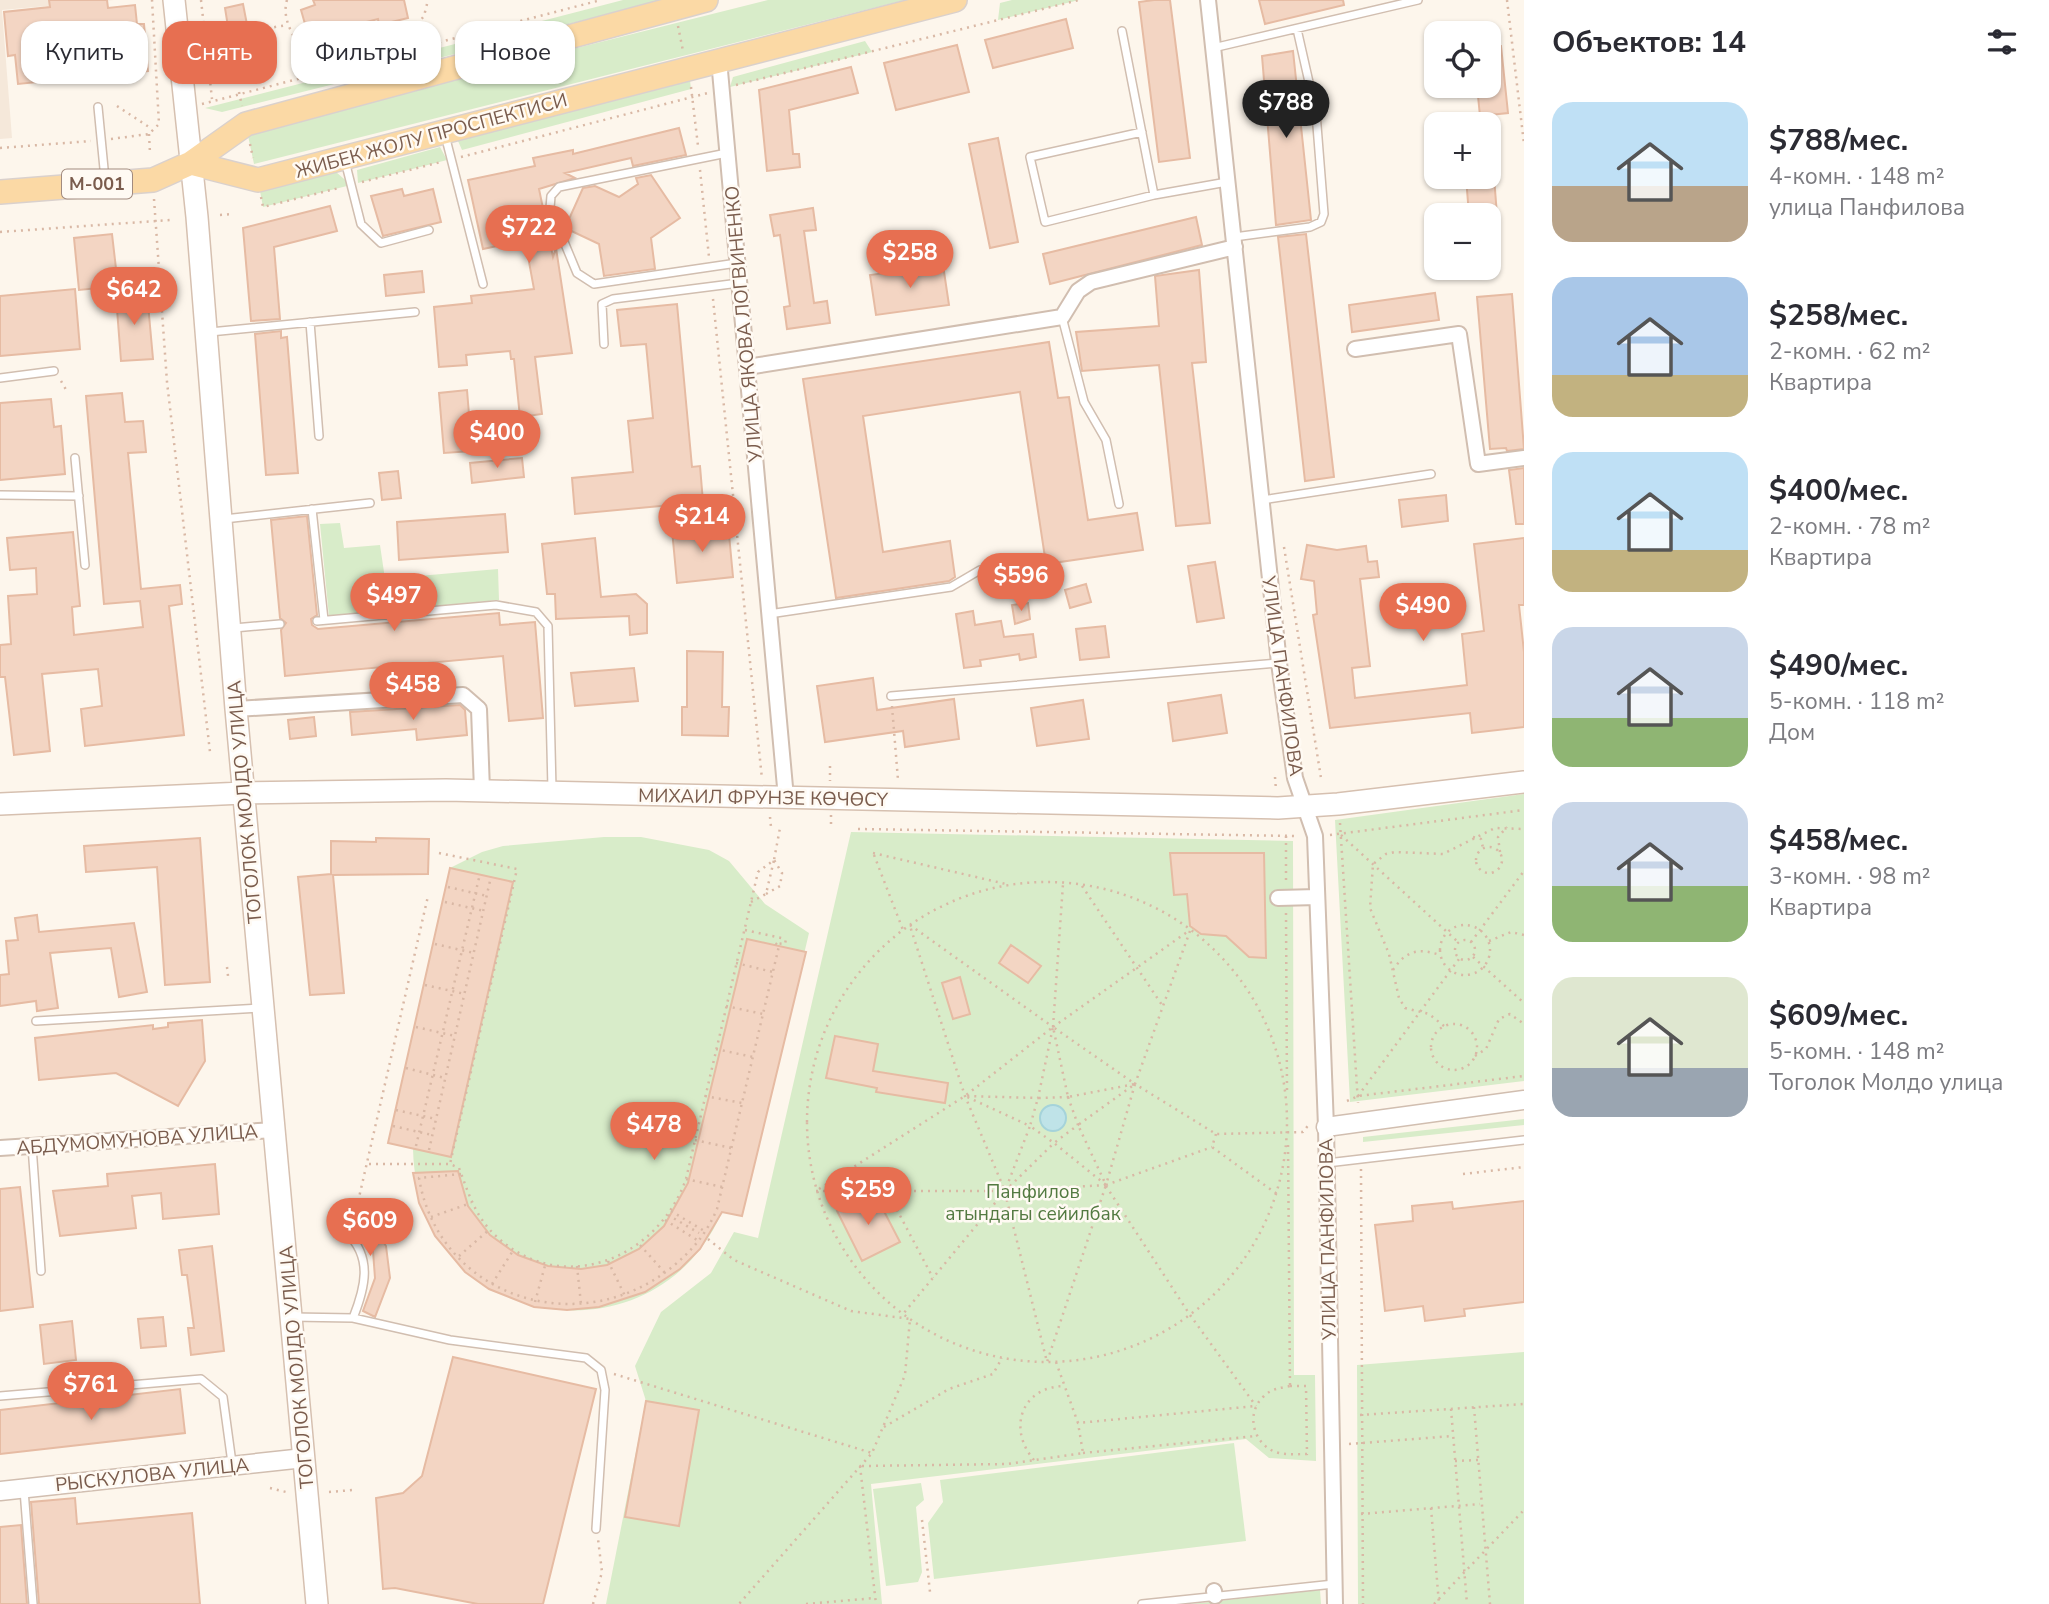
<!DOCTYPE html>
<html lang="ru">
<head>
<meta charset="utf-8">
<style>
	body { margin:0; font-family:"Nunito Sans",sans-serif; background:#f2f2f3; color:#2b2b33; height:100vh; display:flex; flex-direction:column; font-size:26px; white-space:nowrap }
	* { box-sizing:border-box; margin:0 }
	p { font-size:23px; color:#7c7c81 }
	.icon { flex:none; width:38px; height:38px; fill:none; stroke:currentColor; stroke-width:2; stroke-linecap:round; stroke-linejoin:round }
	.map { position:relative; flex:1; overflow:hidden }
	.side { display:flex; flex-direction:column; background:#fff; width:525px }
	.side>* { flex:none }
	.guide { position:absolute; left:21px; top:21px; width:665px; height:63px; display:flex; gap:14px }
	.controls { position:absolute; left:1424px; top:21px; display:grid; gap:14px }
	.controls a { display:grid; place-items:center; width:77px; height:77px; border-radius:14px; background:#fff; box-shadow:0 2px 5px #0004; font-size:35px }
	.price { position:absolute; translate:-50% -60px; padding:0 16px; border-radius:24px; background:#e76f51; color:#fff; font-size:23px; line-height:46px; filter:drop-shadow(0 2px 4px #0008) }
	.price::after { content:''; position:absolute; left:50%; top:42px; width:21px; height:16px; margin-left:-10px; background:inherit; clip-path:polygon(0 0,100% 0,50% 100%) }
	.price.selected { background:#222; color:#fff }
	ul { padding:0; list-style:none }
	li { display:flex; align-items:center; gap:21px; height:175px; padding:0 28px }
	li span { display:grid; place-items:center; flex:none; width:196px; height:140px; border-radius:21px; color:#555 }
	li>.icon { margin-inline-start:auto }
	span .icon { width:84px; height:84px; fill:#fffc; stroke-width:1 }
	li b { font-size:30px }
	h2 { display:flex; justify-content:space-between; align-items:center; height:84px; padding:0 28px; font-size:30px }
	.tag { padding:0 24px; border-radius:21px; background:#fff; box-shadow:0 2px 5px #0004; font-size:24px; line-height:63px }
	.tag.selected { background:#e76f51; color:#fff }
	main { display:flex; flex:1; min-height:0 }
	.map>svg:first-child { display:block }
	.residential { fill:#f5e8da }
	.green { fill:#d8ecc9 }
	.water { fill:#bfe3e8; stroke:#a5d3da; stroke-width:2 }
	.building { fill:#f3d5c3; stroke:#e6bba3; stroke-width:2 }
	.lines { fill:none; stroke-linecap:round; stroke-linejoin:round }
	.service-casing { stroke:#d1beb0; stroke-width:10 }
	.minor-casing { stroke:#d1beb0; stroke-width:18 }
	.tertiary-casing { stroke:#d1beb0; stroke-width:21 }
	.secondary-casing { stroke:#d6c0b0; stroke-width:24 }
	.primary-casing { stroke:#dad1cd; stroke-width:26 }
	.path { stroke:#d9b8a5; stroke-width:2.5; stroke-dasharray:2 5; stroke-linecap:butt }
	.service { stroke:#fff; stroke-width:7 }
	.minor { stroke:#fff; stroke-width:14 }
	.tertiary { stroke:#fff; stroke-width:18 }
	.secondary { stroke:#fff; stroke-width:21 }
	.primary { stroke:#fbd9a5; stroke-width:23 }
	.labels { text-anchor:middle; stroke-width:5; stroke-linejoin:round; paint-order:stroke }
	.shield { fill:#fffaf3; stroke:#a28b7f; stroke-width:2 }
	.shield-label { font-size:18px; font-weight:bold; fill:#7a5c4d }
	.street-label { font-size:19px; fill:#7a5c4d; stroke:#fffaf3 }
	.park-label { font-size:19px; fill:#537a41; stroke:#fffaf3 }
</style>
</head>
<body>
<main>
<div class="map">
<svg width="1524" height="1604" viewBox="0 0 1524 1604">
	<rect width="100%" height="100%" fill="#fdf6ec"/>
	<path class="residential" d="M0,0H114L2,10L12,138L0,139Z"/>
	<path class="green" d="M623,0H664L509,39L507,30Z
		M768,0H905L254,164L247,131Z
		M1012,0H1079L998,20L1000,3Z
		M494,34L495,44L222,112L205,108Z
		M865,41L872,52L730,87L733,77Z
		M690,80L691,89L462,150L458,141Z
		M440,147L447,160L358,183L357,170Z
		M336,172L351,185L263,207L260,191Z
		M340,523L344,548L380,545L385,579L498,569L499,600L329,616L320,524Z
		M1524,794V1081L1350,1102L1335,820Z
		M851,832L1293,841L1294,1375H1315L1316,1461L1269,1458L1246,1439L871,1484L882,1604H606L646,1401L635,1366L661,1312L711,1273L734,1232L758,1238Z
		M604,837H641L709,850L729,861L765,904L809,933L742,1216L722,1212C654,1369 417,1331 413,1149L388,1143L450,868L482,852L503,846Z
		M1524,1119V1125L1363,1142V1137Z
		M1524,1352V1604H1358L1357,1365Z
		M1234,1443L1246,1541L934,1579L928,1523L943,1502L940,1480Z
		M921,1483L924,1500L916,1507L922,1572L918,1582L886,1586L873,1489Z
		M1320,1590L1321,1604H1191Z"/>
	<path class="water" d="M1040 1118a13 13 0 1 1 26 0a13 13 0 1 1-26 0Z"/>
	<path class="building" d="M49,0H107L108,8L135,5L137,24H144L148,71L18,84L15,55L8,56L4,12L50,7Z
		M313,0H404L408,18L379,25L378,19L351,26L354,37L339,41L336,31L309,38L301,10L315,5Z
		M1154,0H1170L1190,158L1159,162L1139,2Z
		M1259,0H1343L1344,5L1265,24Z
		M243,4L250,40L255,39L259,60L234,64L225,8Z
		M1066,19L1073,48L993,68L985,40Z
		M957,45L969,92L896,110L884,63Z
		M1501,46L1508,113L1480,116L1477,86H1489V47Z
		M1293,51L1311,220L1276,225L1262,56Z
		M851,67L858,93L789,110L793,154H799L800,167L767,171L759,90Z
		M679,128L686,155L633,166L631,158L565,173L575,178L539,189L553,257L556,248L572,353L535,357L542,414L520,417L514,359H511L510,351L466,355L467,365L439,367L434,307L472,303L471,296L534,289L525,240L483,249L468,180L535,166L533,158L573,150V154Z
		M998,138L1018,242L990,248L969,144Z
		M651,175L680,218L651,238L655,269L604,276L599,244L565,228L583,188L595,186L619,197L638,184L636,178Z
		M1466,177H1494L1497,215H1469Z
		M402,189L404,196L433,189L441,222L383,236L371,196Z
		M330,206L337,231L274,247L280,319L251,321L243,228Z
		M813,208L816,230L804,231L814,303L827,301L830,323L787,329L784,307L790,306L780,235L774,236L770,215Z
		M1196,217L1202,245L1050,284L1043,254Z
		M112,234L118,286L79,290L74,238Z
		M1306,234L1334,477L1305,481L1278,237Z
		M943,265L949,305L876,315L870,275Z
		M1199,270L1206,362L1192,363L1210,523L1176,526L1159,365L1082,371L1076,332L1159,326L1155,276Z
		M422,271L424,292L386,296L384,275Z
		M75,289L80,349L0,356V296Z
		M147,293L153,359L121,361L116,296Z
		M1435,293L1439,320L1352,332L1349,305Z
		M1512,294L1524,449L1507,451L1506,448L1490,449L1477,297Z
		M677,304L692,467L700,466L703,502L575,514L572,478L633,472L628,421L653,418L646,344L621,346L617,310Z
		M281,331V338L287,337L298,473L266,475L255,334Z
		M1049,342L1058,398L1069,397L1088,520L1137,513L1143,550L1046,564L1020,392L863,416L883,552L950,541L955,577L949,581L836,598L803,379Z
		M467,390L472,451L444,453L439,393Z
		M122,393L125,422L143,421L146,452L128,453L141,589L180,585L182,604L169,606L184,735L85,746L81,709L102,706L98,669L42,674L50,751L14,755L5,677H0V645L11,644L8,596L37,594L36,568L10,570L7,538L73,532L80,606L72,607L74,635L143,627L140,601L104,604L86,396Z
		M51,399L54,427L61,426L65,474L0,480V403Z
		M522,458L524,477L472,483L470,463Z
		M1524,468V524H1516L1509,470Z
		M398,471L401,498L382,500L379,473Z
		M1446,495L1448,521L1402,527L1399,500Z
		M505,514L508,552L399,560L397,522Z
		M307,516L317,615L311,619L312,625L318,629L499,613L500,625L535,622L543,718L509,721L503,656L285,676L281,630L286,623L280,618L271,520Z
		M728,524L733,577L677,583L672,530Z
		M595,538L601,597L636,594L647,604V633L630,635L629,616L556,619L555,594H547L542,544Z
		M1524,538V605H1519L1524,652V727L1472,733L1470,713L1330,728L1313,615L1317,614L1314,581L1301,579L1307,545L1337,550L1366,546L1368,562L1377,561L1379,577L1360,579L1370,666L1352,668L1355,698L1467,685L1462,634L1484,631L1474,544Z
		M1215,562L1224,618L1197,622L1188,566Z
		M1086,584L1091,602L1070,608L1065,590Z
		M1028,603L1030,619L1015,624L1012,605Z
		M973,611L975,625L1001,621L1004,637L1033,634L1036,657L1020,660L1019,654L980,660L981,666L964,668L956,614Z
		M1105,626L1109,657L1080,660L1076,629Z
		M687,651L723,652L722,707H729L728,736L682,735V707H687Z
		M634,668L638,701L575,706L571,673Z
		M873,678L877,710L954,699L959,739L905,747L903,731L825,742L817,686Z
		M1221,695L1227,733L1173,741L1168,703Z
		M1083,700L1089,739L1037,746L1031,708Z
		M460,705L465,710L467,735L417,740L416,729L352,735L350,712Z
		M314,717L316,736L290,739L288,720Z
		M200,838L210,982L165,985L157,867L86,872L84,846Z
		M376,838L429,839L428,874L333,875L344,993L310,995L298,877L331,874V841L376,842Z
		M1170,853H1264L1266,958L1249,957L1226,936L1201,934L1190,926L1187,894L1174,895Z
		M450,868L513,882L451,1157L388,1143Z
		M37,915L39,932L134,923L147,992L119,997L111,948L50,953L58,1008L37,1011L36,1001L0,1006V975L9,974L6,941L18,940L15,918Z
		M747,939L806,952L742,1216L722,1212L700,1249L680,1269L645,1292L599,1307L567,1310L534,1307L489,1289L465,1272L435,1236L419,1203L413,1173L458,1171L468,1206L490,1235L518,1255L548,1266L581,1269L607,1265L639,1249L664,1226L688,1183Z
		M1011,945L1041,966L1028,983L999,963Z
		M960,977L970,1014L953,1019L942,983Z
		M202,1020L205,1061L178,1106L116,1073L39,1080L35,1038L153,1025V1029L168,1027V1023Z
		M835,1036L878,1044L873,1071L948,1083L945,1103L876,1092L877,1088L826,1078Z
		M215,1164L219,1214L163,1219L161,1193L132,1196L136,1228L60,1236L53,1191L108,1186L107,1174Z
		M20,1187L33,1307L0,1311V1189Z
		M874,1192L900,1242L862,1261L837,1211Z
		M1524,1201V1302L1464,1309L1465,1316L1425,1321L1423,1306L1385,1311L1375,1225L1413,1221L1412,1206L1452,1202L1453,1209Z
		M334,1210L364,1220L375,1229L386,1246L390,1278L375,1317L363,1311L375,1278L373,1251L359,1232L331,1221Z
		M212,1246L224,1351L191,1355L188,1328H194L187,1275H182L179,1250Z
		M163,1317L166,1346L141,1348L138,1319Z
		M72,1321L76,1360L44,1364L40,1325Z
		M453,1357L596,1389L543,1604H478L395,1588L383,1589L376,1498L403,1493L422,1476Z
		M180,1389L185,1433L0,1454V1410Z
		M646,1401L699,1410L679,1526L625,1517Z
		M75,1498L77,1524L192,1513L200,1604H39L31,1502Z
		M21,1525L27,1604H0V1527Z"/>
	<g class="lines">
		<g class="service-casing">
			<path id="service" d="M1122,31L1154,195
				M1213,48L1418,0
				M98,107L105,179
				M1142,132L1030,157L1045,222L1154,195L1227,182
				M445,135L483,284
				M727,153L559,187L551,196L550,208L577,273L594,284L737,263
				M345,161L361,224L381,243L429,230
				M1234,237L1310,227L1321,222L1324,214L1316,113L1297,29
				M1062,317L1084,402L1106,440L1119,504
				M310,322L319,436
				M210,332L415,312
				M604,344L602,304L613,299L739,283
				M0,378L54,371
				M75,458L85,565
				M0,495L79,496
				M1262,500L1431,474
				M312,509L324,620
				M224,519L370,503
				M769,614L951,587L980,570
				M317,621L496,605L536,612L548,626L552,789
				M234,628L280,624
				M891,696L1279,663
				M36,1021L259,1008
				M32,1146L41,1271
				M1327,1163L1524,1140
				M347,1233C373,1258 365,1288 353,1318
				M292,1317L353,1318L450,1340L586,1358L601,1370L605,1390L596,1529
				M0,1396L201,1379L223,1397L232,1463
				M24,1490L33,1604
				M1142,1604L1334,1584"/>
		</g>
		<g class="minor-casing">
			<path id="minor" d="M1208,0L1279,663L1295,778L1315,836L1326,1127L1335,1604
				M719,60L786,798
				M1355,349L1459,334L1478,464L1524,458
				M747,367L1062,317L1078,291L1091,282L1235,247
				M236,709L463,695L479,709L482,790
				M1278,898L1317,897
				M0,1148L274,1130
				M1214,1591L1215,1596"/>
		</g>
		<g class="tertiary-casing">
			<path id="tertiary" d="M1326,1127L1524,1100
				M0,1491L304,1458"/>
		</g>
		<g class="secondary-casing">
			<path id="secondary" d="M174,0L197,217L236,709L317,1604
				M0,804L243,793L446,790L1278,808L1338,804L1524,782"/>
		</g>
		<g class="primary-casing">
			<path id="primary" d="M191,163L258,180L955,0
				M0,192L153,180L191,163L246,124L706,0"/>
		</g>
		<path class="path" d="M201,0L212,99
			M287,0C282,17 291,31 298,45L317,54L412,31L424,16L428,0
			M1507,0L1524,144
			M678,26L683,51
			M205,38L288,25
			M736,85L1079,0
			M691,87L698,146
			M239,92L242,106
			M202,104L601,0
			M117,106L152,129
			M149,134L150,153
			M111,139L149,134L159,124L152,0
			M250,144L253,158
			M0,148L91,141
			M461,157L708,93
			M700,170L709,257
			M362,182L441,162
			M261,197L263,207L339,188
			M154,199L167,382L210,752
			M220,215L233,214
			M0,232L170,220
			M713,299L762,779
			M61,381L68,393
			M1284,547L1321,778
			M892,706L898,780
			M830,766V781
			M1275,777L1276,790
			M831,815V829
			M770,817L771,827
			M1340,823L1358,1103
			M858,829L1295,836
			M1330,835L1524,810
			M1341,835L1458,942
			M1286,836V882
			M1473,837L1481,839L1483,848
			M1476 860a13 13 0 1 1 26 0a13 13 0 1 1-26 0Z
			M1500,852L1498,837L1507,827
			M439,853L517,869L450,1164
			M873,853L1006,884
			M874,855L903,930
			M807 1122a240 240 0 1 1 480 0a240 240 0 1 1-480 0Z
			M1082,886L1164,1008
			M448,887L487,896
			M766,894L780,886L782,873L774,860
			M445,902L484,911
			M751,902L766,894L774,860
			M1286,913L1287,1092
			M1440 950a25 25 0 1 1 50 0a25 25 0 1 1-50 0Z
			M910,925L1053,1027
			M745,930L786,939
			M1190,931L1135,1084L1216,1134L1303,1132L1310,1123
			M1455 950a10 10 0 1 1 20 0a10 10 0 1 1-20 0Z
			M1489,941L1511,932L1524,935
			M1471,942L1524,871
			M435,944L474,953
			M1473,957L1524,1003
			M736,963L773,972
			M227,967L228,976
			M1393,970C1406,950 1419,948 1440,955
			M425,985L465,994
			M726,1006L763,1014
			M1431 1047a23 23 0 1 1 46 0a23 23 0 1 1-46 0Z
			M1444,1026L1429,1014L1405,1008L1399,998L1389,954L1370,908L1373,864L1386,854L1395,852L1443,854L1495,828L1524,829
			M416,1027L455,1036
			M1053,1027L1190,930
			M1053,1027L1063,884
			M716,1049L753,1057
			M1475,1056L1486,1049L1499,1019L1510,1014L1524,1024
			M406,1068L445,1078
			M705,1096L742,1103
			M1358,1096L1459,959
			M1068,1097L1078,1125L1054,1143L1030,1126L1038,1098Z
			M1347,1101L1358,1096L1524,1076
			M396,1110L436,1119
			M393,1126L432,1135
			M1216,1134L1212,1147L1277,1194
			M695,1140L731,1148
			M1288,1145L1290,1386
			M416,1146L479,878
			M429,1150L490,881
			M369,1164H450L459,1168C469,1194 475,1217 497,1237C564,1298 658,1258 686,1179L758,872L774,860L780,828
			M1361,1169L1363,1604
			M461,1174L419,1178C439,1298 580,1342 672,1267C692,1251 707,1233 717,1209L779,946L775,943L785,944L786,939
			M1463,1174L1524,1167
			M686,1179L722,1187
			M1106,1185L1212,1147
			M1106,1186L1190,1315L1256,1406
			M819,1189L965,1096L1053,1027L1135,1084L1106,1185L1005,1191L965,1096L910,926
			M816,1191H1005L1054,1143L1106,1185L1078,1125L1135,1084L1068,1097L1053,1027L1038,1098L965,1096L1030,1126L1005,1191L903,1314
			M887,1191L933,1278
			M1005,1193L1047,1362L1106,1185
			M671,1211L706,1232
			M355,1215L428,896
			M668,1215L699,1233
			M431,1217L471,1203
			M665,1220L697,1240
			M708,1239L734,1260L851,1311L910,1319L905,1375L872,1453L739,1604
			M640,1245L665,1273
			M459,1256L490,1229
			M608,1261L625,1296
			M577,1266L581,1304
			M492,1284L514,1249
			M535,1302L546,1262
			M1056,1362L1078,1423L1256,1406
			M614,1374L872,1453
			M1290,1386H1306L1307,1454C1298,1454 1288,1455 1279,1453C1254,1447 1244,1414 1264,1396C1271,1389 1280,1388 1290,1386Z
			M1474,1407L1490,1604
			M1451,1409L1467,1604
			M1360,1415L1524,1404
			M884,1427L949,1389L993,1374L1002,1358
			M1349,1444L1453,1436
			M1083,1453L1256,1436
			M1034,1460C1008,1430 1020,1388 1063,1386
			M1455,1461L1478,1460
			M860,1466L876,1604
			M862,1466L1007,1464L1083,1453L1078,1423
			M270,1488L290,1493
			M329,1492L353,1490
			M1431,1508L1439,1604
			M1361,1514L1480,1504
			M922,1520L930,1592
			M593,1604L602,1572L598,1539
			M806,1604L875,1598
			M1434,1604L1524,1510"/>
		<use href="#service" class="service"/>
		<use href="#minor" class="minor"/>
		<use href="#tertiary" class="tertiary"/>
		<use href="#secondary" class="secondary"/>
		<use href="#primary" class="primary"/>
	</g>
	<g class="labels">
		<rect class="shield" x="62" y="169.5" width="70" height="29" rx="5"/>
		<g class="shield-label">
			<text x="97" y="190">М-001</text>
		</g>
		<g class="street-label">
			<text transform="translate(431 135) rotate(-15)" y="7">ЖИБЕК ЖОЛУ ПРОСПЕКТИСИ</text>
			<text transform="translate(743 324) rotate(-95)" y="7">УЛИЦА ЯКОВА ЛОГВИНЕНКО</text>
			<text transform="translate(1283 676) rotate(82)" y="7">УЛИЦА ПАНФИЛОВА</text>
			<text transform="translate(763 797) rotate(1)" y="7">МИХАИЛ ФРУНЗЕ КӨЧӨСҮ</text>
			<text transform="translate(244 802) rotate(-95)" y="7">ТОГОЛОК МОЛДО УЛИЦА</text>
			<text transform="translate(137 1139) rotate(-4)" y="7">АБДУМОМУНОВА УЛИЦА</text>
			<text transform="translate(1327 1239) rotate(-91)" y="7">УЛИЦА ПАНФИЛОВА</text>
			<text transform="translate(296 1367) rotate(-95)" y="7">ТОГОЛОК МОЛДО УЛИЦА</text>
			<text transform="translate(152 1474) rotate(-6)" y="7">РЫСКУЛОВА УЛИЦА</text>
		</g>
		<g class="park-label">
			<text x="1033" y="1198">Панфилов<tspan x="1033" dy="22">атындагы сейилбак</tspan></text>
		</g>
	</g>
</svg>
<div class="controls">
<a><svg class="icon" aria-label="locate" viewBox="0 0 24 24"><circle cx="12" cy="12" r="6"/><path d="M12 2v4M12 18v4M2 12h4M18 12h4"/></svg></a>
<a>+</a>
<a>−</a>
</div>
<b class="price selected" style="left:1286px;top:140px">$788</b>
<b class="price" style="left:529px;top:265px">$722</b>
<b class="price" style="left:910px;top:290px">$258</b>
<b class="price" style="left:134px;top:327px">$642</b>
<b class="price" style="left:497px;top:470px">$400</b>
<b class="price" style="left:702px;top:554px">$214</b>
<b class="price" style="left:1021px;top:613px">$596</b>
<b class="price" style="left:394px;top:633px">$497</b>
<b class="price" style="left:1423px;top:643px">$490</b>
<b class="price" style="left:413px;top:722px">$458</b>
<b class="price" style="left:654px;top:1162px">$478</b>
<b class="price" style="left:868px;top:1227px">$259</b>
<b class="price" style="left:370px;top:1258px">$609</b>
<b class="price" style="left:91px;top:1422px">$761</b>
<div class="guide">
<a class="tag">Купить</a>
<a class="tag selected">Снять</a>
<a class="tag">Фильтры</a>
<a class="tag">Новое</a>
</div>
</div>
<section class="side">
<h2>Объектов: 14<svg class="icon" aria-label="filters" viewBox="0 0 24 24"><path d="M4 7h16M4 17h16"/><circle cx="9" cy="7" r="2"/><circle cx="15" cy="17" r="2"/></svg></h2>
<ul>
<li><span style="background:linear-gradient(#bfe0f5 60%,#b9a48a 0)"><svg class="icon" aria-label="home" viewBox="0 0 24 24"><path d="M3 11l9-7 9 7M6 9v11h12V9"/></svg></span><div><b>$788/мес.</b><p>4-комн. · 148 m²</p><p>улица Панфилова</p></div></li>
<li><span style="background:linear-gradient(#a9c7e8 70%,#c2b280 0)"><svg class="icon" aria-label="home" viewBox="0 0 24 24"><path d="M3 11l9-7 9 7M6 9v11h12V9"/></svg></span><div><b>$258/мес.</b><p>2-комн. · 62 m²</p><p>Квартира</p></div></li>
<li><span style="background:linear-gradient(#bfe0f5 70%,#c2b280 0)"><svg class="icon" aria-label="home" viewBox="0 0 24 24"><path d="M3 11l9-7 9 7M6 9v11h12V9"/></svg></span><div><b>$400/мес.</b><p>2-комн. · 78 m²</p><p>Квартира</p></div></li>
<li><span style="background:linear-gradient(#c9d6e8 65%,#8fb573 0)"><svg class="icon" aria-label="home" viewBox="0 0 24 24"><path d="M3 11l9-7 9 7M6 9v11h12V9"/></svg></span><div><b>$490/мес.</b><p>5-комн. · 118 m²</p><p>Дом</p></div></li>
<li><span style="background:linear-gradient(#c9d6e8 60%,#8fb573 0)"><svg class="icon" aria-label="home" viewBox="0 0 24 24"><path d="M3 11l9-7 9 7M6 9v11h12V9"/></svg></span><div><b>$458/мес.</b><p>3-комн. · 98 m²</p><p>Квартира</p></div></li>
<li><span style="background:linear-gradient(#dfe7d0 65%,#9aa5b1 0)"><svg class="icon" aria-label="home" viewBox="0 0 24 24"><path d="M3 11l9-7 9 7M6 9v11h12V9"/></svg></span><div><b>$609/мес.</b><p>5-комн. · 148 m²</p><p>Тоголок Молдо улица</p></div></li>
</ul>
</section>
</main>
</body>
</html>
